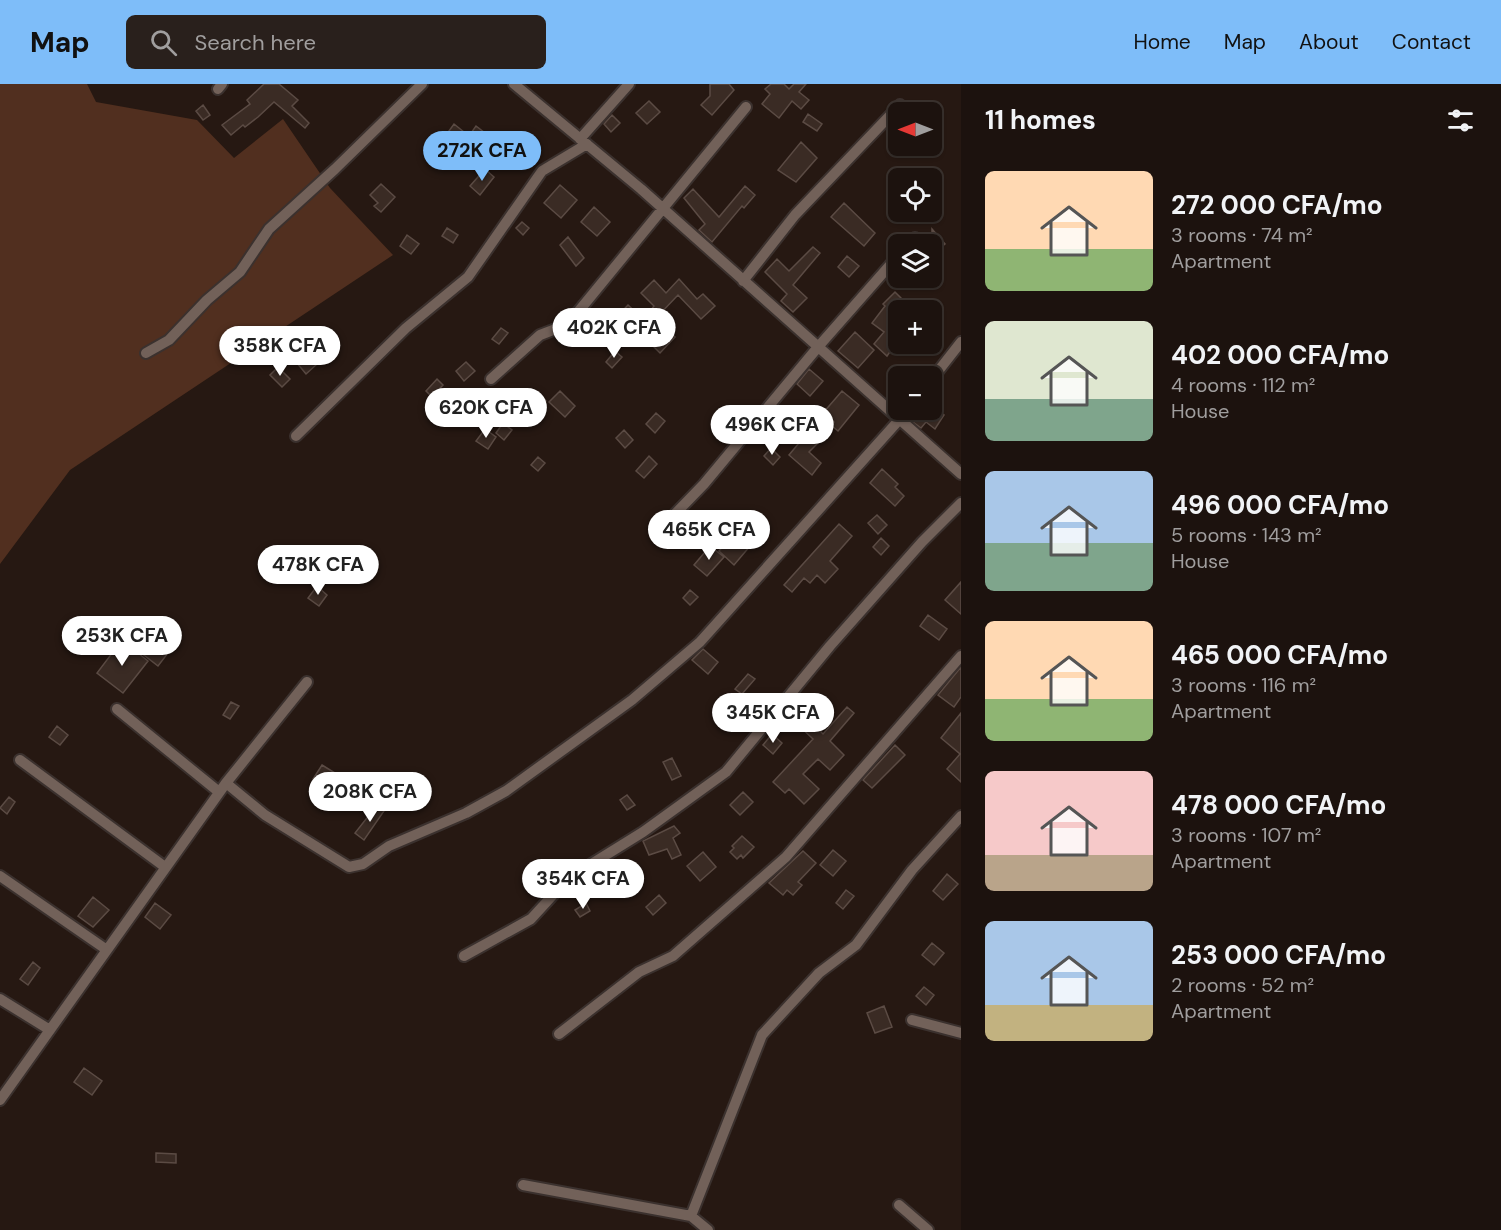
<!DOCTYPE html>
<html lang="en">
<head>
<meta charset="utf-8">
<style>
	body { margin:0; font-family:"DM Sans",sans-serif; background:#29201c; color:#f1f3f6; height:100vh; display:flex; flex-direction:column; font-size:22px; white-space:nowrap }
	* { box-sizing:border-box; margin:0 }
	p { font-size:20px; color:#a09e9e }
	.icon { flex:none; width:33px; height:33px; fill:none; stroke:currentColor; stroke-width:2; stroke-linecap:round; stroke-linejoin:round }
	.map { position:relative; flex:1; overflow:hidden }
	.panel { display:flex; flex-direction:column; background:#1c120e; width:540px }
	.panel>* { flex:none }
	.needle { width:39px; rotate:270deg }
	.controls { position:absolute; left:888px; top:18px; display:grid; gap:12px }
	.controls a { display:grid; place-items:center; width:54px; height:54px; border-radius:9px; background:#1c120e; box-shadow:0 2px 4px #0004,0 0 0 2px #3a322e; font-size:30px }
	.price { position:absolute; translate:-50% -51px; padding:0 14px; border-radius:21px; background:#fff; color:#222; font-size:20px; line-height:39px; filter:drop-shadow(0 2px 3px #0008) }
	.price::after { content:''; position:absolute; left:50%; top:36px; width:18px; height:14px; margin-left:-9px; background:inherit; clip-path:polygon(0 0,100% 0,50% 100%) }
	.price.current { background:#7ebdf9; color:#111 }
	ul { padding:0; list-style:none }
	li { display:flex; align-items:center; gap:18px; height:150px; padding:0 24px }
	li span { display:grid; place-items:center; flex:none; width:168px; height:120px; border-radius:9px; color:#555 }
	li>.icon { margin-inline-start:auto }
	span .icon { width:72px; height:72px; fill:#fffc; stroke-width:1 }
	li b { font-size:26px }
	h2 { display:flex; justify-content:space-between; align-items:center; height:72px; padding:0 24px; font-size:26px }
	header { display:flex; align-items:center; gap:36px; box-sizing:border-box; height:84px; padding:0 30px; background:#7ebdf9; color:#111 }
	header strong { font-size:28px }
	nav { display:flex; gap:33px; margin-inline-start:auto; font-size:21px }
	.search { width:420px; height:54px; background:#29201c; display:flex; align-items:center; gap:15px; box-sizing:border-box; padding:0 21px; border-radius:9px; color:#a09e9e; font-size:22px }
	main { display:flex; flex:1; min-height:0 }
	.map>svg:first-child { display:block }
	.green { fill:#512f1f }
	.building { fill:#3a2b24; stroke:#5b4b44; stroke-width:1.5 }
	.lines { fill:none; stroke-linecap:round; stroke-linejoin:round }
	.minor-casing { stroke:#3b312e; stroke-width:14 }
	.minor { stroke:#726159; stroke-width:10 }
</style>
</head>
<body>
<header>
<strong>Map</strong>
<div class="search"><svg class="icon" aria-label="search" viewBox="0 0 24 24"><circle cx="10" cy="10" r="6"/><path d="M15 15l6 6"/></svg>Search here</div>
<nav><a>Home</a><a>Map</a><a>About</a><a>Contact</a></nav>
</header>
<main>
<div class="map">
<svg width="961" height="1146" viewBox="0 0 961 1146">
	<rect width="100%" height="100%" fill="#261812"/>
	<path class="green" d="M0,0H87L96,18L197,36L234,74L283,35L330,104L393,171L70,386L0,480Z"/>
	<path class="building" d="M264,0H279L298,16L292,22L309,39L305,44L274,18L258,33L245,43L243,41L231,51L222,41L250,20L247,16Z
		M710,0H729L734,6L712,31L701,21L710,12Z
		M771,0H784L789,5L794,0H806L799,8L809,16L801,25L792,17L779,34L762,20L770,10L765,5Z
		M649,17L660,28L647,40L636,29Z
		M203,21L210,31L203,36L196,27Z
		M808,30L822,40L817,47L803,38Z
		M612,31L620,39L611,48L604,40Z
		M454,40L469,52L476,42L494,56L479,76L446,51Z
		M801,58L817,74L796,98L778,86Z
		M485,85L494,93L480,111L470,102Z
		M381,100L395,113L381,128L374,122L378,119L370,111Z
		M560,101L577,116L561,134L544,119Z
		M745,102L755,111L744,124L742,122L712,158L699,146L705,140L684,114L693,105L719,133Z
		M844,119L875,149L864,162L831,133Z
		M594,123L610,138L597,152L581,138Z
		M522,138L529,144L523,151L516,144Z
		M447,144L458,151L453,159L442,152Z
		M932,145L945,160L932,171V160H919L932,150Z
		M407,151L419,160L411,170L400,162Z
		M568,153L584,174L576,182L560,161Z
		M813,163L820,169L793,201L807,214L793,228L781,217L787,210L765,188L777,175L789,187Z
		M847,172L859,182L849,193L838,183Z
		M679,195L697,215L703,210L715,222L701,235L678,211L657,233L651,226L654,222L641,209L654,196L666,209Z
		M895,208L906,219L888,237L898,245V256L887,272L874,260L884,248L872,239L885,222L883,220Z
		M628,221L641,233L624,252L610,240Z
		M661,239L675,253L660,269L645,254Z
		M501,244L508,249L499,260L492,255Z
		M855,248L874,266L858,284L838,267Z
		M615,267L622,273L612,284L606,278Z
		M308,270L316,281L306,290L297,279Z
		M466,278L475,287L464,297L456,287Z
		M278,283L290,295L282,303L270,291Z
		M809,285L823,297L810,312L797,300Z
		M437,295L443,301L432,313L426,307Z
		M560,307L575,322L565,333L549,318Z
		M842,307L859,321L838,347L831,341L834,338L823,329Z
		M540,310L546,317L535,328L528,320Z
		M808,325L814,331L809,337L802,331Z
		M922,326H937L944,331L935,345L926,338L921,344L913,338Z
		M656,329L665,337L655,349L646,340Z
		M503,339L512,346L504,356L496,349Z
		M808,343L819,358L809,368L821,379L812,391L789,371L799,359L796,356Z
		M485,345L496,353L488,365L476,357Z
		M624,346L633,356L625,364L616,354Z
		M771,364L780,373L773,381L764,372Z
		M649,372L657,380L644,394L636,387Z
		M538,373L545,379L538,387L531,381Z
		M882,385L898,400L895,403L904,412L895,422L870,399Z
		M877,431L887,441L878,450L868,439Z
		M839,440L852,452L830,477L838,485L825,499L817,491L810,499L804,494L792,508L784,501Z
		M740,442L756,455L734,481L719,467Z
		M881,454L889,462L881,471L873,463Z
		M710,462L724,473L707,492L694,481Z
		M961,498V530L945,516Z
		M317,502L327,511L319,522L308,514Z
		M690,506L698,513L690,521L683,514Z
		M928,531L947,545L939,556L920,542Z
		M122,556L148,577L123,609L97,589Z
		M154,558L168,569L158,582L144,571Z
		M703,565L718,578L708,590L692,576Z
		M961,583V613L954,623L938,611Z
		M748,590L755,595L742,610L735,605Z
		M231,618L239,622L230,635L223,631Z
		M847,623L854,629L830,657L844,671L830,686L818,675L803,690L819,705L804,720L789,705L785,709L773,698L813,655L793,636L801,627L823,650Z
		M961,629V698L947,685L960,670L941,654Z
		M57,642L68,651L60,661L49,653Z
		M772,650L782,659L773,670L763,661Z
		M895,661L905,671L872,704L863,696Z
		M672,674L681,692L672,696L663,678Z
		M322,681L335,689L326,704L313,695Z
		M743,708L753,718L740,731L730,721Z
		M627,711L635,721L627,726L620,716Z
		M9,713L15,718L7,730L0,724Z
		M377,721L384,727L364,756L355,749Z
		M674,742L680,749L673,754L681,771L672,775L667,765L649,771L643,757Z
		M742,752L754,763L743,774L741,771L737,775L730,768L734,764L732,762Z
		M833,766L846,777L833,792L820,781Z
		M803,767L816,779L798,798L802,801L793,811L787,806L783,811L769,799Z
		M703,768L716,783L700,797L687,782Z
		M947,790L958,800L943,816L933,807Z
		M846,806L854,812L843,825L836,819Z
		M659,811L666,819L653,831L646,823Z
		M93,813L109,826L93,843L78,832Z
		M155,819L171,831L160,845L145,833Z
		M586,819L590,827L580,833L575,826Z
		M932,859L944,869L934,881L922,871Z
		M33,878L40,884L28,901L20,895Z
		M924,903L934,911L926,921L916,912Z
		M884,922L892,943L875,949L867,929Z
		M84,984L102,997L92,1011L74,998Z
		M156,1069L176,1070V1079L156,1078Z"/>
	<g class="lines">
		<g class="minor-casing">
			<path id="minor" d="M514,0L641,105L961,390
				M218,5L222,0
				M580,55L629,0
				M909,160L915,154
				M743,197L795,131L900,21
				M146,269L169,256L207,216L240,188L269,145L335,85L422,0
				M491,295L540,251L561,243L578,228L746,23
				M932,295L961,258
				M296,352L406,244L468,193L542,87L587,60
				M674,431L704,400L818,263L898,172
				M117,625L219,708
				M20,676L165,783
				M226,699L265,731L349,783L363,780L389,762L466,729L506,707L632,616L700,558L908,326
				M0,792L107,866
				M464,872L531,835L563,800L585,784L643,748L726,688L830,562L922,458L961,419
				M0,915L50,946
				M912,936L961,949
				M559,950L639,888L673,872L786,773L961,572
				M0,1016L226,699L307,598
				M523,1101L691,1132L762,951L819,889L856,861L912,786L961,732
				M899,1121L928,1146
				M691,1132L708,1146"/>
		</g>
		<use href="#minor" class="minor"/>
	</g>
</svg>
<div class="controls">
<a><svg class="needle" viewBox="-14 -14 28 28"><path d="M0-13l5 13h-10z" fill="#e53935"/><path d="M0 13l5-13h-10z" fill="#a09e9e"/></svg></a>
<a><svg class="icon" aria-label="locate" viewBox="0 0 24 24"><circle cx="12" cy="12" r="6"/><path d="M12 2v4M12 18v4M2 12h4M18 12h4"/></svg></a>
<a><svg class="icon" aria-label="layers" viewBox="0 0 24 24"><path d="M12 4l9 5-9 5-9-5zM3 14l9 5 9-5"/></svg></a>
<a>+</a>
<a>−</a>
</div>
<b class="price current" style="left:482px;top:98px">272K CFA</b>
<b class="price" style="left:614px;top:275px">402K CFA</b>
<b class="price" style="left:280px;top:293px">358K CFA</b>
<b class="price" style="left:486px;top:355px">620K CFA</b>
<b class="price" style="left:772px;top:372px">496K CFA</b>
<b class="price" style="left:709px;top:477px">465K CFA</b>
<b class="price" style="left:318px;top:512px">478K CFA</b>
<b class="price" style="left:122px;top:583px">253K CFA</b>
<b class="price" style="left:773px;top:660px">345K CFA</b>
<b class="price" style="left:370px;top:739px">208K CFA</b>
<b class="price" style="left:583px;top:826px">354K CFA</b>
</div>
<section class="panel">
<h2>11 homes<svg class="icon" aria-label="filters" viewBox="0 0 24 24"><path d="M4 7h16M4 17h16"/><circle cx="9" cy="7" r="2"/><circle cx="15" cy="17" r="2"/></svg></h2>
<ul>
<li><span style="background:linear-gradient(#ffd9b3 65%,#8fb573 0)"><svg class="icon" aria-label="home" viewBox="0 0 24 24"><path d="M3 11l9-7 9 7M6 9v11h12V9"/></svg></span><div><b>272 000 CFA/mo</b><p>3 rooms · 74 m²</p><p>Apartment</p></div></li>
<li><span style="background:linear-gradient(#dfe7d0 65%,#7fa58c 0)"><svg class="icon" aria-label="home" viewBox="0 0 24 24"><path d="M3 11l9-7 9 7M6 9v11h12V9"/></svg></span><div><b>402 000 CFA/mo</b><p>4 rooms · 112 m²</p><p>House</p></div></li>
<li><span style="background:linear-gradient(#a9c7e8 60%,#7fa58c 0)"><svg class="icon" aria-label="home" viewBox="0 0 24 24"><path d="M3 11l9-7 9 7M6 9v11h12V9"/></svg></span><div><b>496 000 CFA/mo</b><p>5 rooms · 143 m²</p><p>House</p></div></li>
<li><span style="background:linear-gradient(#ffd9b3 65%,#8fb573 0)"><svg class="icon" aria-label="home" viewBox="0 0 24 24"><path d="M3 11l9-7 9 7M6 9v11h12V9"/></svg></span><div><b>465 000 CFA/mo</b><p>3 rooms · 116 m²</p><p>Apartment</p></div></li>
<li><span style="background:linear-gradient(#f6c9c9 70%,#b9a48a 0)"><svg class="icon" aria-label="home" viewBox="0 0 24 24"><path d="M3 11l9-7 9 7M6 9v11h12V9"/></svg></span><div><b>478 000 CFA/mo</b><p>3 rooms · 107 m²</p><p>Apartment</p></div></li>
<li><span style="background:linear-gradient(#a9c7e8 70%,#c2b280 0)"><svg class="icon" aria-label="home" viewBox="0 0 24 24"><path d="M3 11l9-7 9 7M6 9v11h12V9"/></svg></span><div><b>253 000 CFA/mo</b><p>2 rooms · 52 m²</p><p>Apartment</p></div></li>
</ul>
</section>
</main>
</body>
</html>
